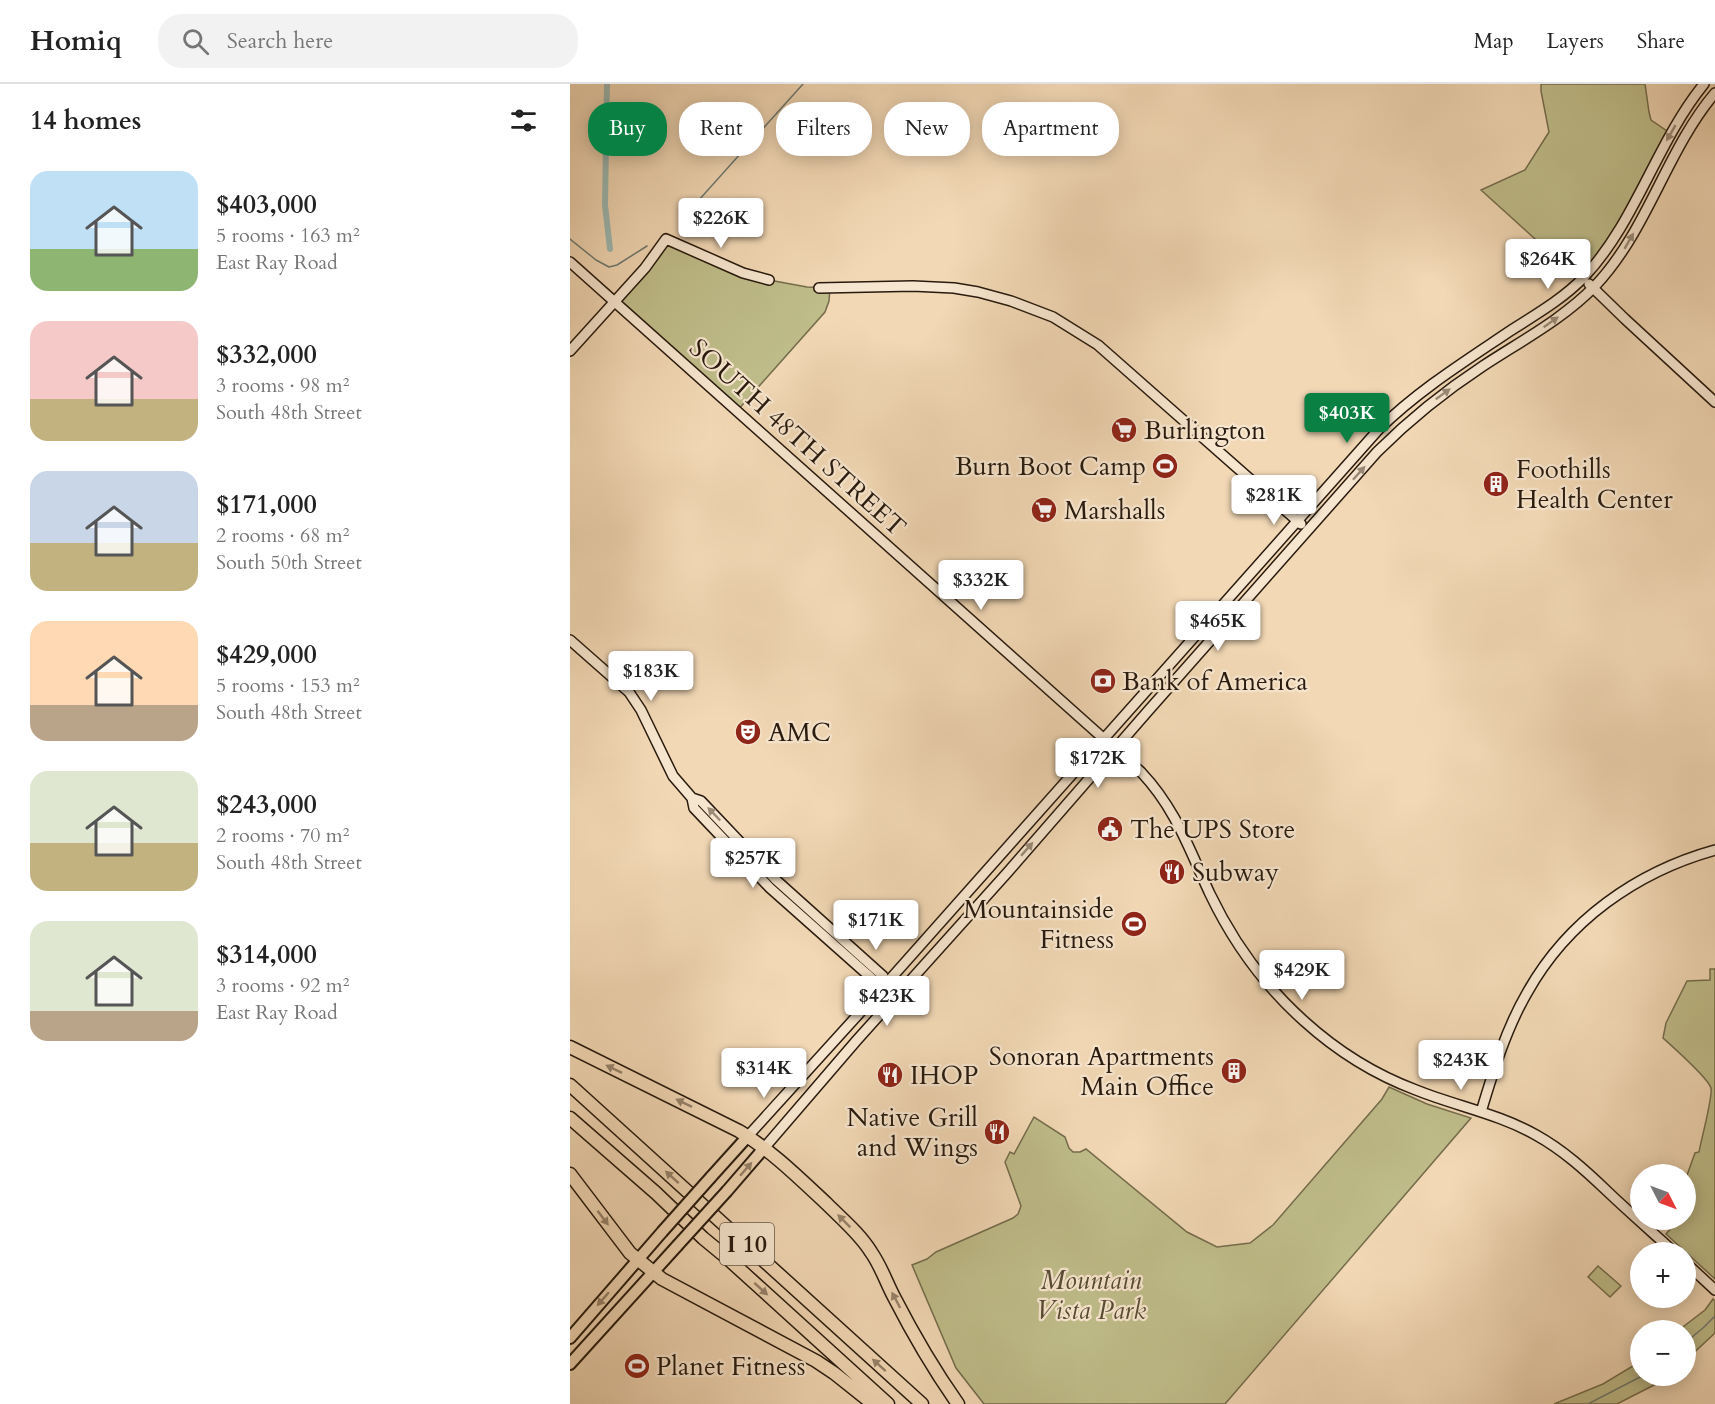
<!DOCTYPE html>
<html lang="en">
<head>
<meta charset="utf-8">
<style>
	body { margin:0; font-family:Cardo,serif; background:#f2f2f2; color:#222; height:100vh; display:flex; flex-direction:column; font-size:22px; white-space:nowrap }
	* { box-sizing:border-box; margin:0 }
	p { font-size:20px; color:#767676 }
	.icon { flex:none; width:33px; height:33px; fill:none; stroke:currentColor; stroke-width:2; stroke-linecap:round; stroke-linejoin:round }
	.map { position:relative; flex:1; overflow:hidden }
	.drawer { display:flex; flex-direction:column; background:#fff; width:570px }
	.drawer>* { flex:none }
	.banner { position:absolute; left:18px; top:18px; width:570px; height:54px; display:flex; gap:12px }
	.needle { width:39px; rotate:132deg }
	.fabs { position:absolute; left:1060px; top:1080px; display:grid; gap:12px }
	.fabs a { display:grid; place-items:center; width:66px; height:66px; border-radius:50%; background:#fff; box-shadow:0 3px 15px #0003; font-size:30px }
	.price { position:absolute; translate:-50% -51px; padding:0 14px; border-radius:6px; background:#fff; color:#222; font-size:20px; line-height:39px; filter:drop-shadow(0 2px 3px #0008) }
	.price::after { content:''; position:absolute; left:50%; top:36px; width:18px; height:14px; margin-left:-9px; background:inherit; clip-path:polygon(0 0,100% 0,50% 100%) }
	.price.active { background:#0b8043; color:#fff }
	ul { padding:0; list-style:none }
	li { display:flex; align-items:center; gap:18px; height:150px; padding:0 30px }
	li span { display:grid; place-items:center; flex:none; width:168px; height:120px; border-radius:18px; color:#555 }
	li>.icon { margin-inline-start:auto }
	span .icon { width:72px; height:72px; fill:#fffc; stroke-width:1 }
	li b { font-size:26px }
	h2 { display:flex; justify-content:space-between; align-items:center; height:72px; padding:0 30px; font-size:26px }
	.chip { padding:0 21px; border-radius:24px; background:#fff; box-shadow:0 3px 15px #0003; font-size:21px; line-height:54px }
	.chip.active { background:#0b8043; color:#fff }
	header { display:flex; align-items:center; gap:36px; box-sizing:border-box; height:84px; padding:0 30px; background:#fff; border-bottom:2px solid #e0e0e0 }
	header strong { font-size:28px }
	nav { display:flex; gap:33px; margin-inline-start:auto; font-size:21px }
	.search { width:420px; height:54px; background:#f2f2f2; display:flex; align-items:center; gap:15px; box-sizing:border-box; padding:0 21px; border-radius:24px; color:#767676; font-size:22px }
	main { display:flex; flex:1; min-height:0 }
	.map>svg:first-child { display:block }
	.green { fill:#bfbd8a; stroke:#746c4c; stroke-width:1.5 }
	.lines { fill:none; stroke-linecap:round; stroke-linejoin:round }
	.stream { stroke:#6e7971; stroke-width:1.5 }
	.canal { stroke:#9cb9b3; stroke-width:6 }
	.secondary-casing { stroke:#281a0e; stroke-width:12 }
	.primary-casing { stroke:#281a0e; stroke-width:14 }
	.highway-casing { stroke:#281a0e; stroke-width:15 }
	.secondary { stroke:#f7e6cf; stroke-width:9 }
	.primary { stroke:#f2d8b5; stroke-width:10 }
	.highway { stroke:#f2d8b5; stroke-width:12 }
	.primary-bridge-casing { stroke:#281a0e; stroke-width:14; stroke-linecap:butt }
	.primary-bridge { stroke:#f2d8b5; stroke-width:10 }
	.oneway { fill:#9a8a78 }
	.oneway2 { fill:#97826a }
	.labels { text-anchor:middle; stroke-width:4.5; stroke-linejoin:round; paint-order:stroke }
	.shield { fill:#f7e6cf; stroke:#665748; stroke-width:1.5 }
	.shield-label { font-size:24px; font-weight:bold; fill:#281a0e }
	.poi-label { font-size:26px; fill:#281a0e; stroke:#f7e6cf; text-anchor:start }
	.street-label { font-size:26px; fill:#281a0e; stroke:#f7e6cf }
	.park-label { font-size:26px; font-style:italic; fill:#554b33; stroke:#f7e6cf }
</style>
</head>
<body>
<header>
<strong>Homiq</strong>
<div class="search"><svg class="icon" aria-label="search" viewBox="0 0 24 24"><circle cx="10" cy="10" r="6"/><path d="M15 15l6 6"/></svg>Search here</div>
<nav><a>Map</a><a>Layers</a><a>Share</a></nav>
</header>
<main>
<section class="drawer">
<h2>14 homes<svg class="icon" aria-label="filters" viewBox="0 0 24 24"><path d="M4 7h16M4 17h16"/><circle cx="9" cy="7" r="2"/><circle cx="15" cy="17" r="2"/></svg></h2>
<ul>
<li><span style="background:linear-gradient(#bfe0f5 65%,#8fb573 0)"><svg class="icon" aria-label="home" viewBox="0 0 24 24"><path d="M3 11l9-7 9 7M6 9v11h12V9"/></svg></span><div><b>$403,000</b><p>5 rooms · 163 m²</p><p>East Ray Road</p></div></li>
<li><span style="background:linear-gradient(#f6c9c9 65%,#c2b280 0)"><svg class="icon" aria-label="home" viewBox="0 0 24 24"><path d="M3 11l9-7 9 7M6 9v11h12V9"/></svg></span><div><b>$332,000</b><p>3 rooms · 98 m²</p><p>South 48th Street</p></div></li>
<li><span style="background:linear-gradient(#c9d6e8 60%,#c2b280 0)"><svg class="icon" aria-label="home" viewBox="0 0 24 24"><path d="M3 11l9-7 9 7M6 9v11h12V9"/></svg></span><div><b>$171,000</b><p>2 rooms · 68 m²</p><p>South 50th Street</p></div></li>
<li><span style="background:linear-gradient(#ffd9b3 70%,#b9a48a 0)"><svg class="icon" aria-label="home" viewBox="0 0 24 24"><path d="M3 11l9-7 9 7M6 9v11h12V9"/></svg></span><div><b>$429,000</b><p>5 rooms · 153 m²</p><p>South 48th Street</p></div></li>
<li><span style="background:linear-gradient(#dfe7d0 60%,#c2b280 0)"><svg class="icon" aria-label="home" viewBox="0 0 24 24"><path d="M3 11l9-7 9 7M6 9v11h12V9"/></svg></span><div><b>$243,000</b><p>2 rooms · 70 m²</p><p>South 48th Street</p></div></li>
<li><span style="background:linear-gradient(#dfe7d0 75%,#b9a48a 0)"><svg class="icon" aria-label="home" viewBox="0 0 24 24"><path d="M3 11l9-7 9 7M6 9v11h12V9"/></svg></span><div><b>$314,000</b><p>3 rooms · 92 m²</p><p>East Ray Road</p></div></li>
</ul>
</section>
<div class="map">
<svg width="1145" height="1320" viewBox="0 0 1145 1320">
	<rect width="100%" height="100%" fill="#f2d8b5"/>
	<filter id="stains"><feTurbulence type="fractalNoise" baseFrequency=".00333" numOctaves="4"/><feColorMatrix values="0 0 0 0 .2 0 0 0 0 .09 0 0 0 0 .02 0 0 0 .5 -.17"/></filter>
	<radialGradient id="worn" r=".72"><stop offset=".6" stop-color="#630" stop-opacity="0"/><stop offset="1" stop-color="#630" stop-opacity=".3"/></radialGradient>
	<path class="green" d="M971,0H1075L1079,28L1081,36L1097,47L1046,143L1023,176L1007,193L911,106L955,86L979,48L971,7Z
		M96,155L199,196L237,203L260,204L259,217L255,228L167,327L44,217Z
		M1140,885H1145V1195L1096,1150L1101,1144L1104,1136H1116V1094L1125,1069L1129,1068C1131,1056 1143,1013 1141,1004C1138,994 1103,963 1093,954L1096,939L1117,897L1140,896Z
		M819,1003L857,1020L901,1034L655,1320H414L386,1284L342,1181L357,1175L366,1168L443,1134L448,1130L451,1122L435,1078L440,1068L444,1070L464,1033L495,1053L499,1064L503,1068H510L516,1065L617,1148L647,1163L680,1159L703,1141L812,1015Z
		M1028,1182L1051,1202L1040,1213L1018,1193Z
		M1143,1215L1145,1217V1249L1116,1276V1246H1109L1135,1226Z
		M1071,1277V1292H1097L1086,1300L1047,1320H984L1033,1300Z"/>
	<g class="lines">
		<path class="stream" d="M111,136L233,0
			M0,155L26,176L39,183L47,181L77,162
			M1116,1258L1133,1244L1145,1232
			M1018,1320L1072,1292"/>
		<path class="canal" d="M37,0L35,121L40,165"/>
		<g class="secondary-casing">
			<path id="secondary" d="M0,178L571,688C606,725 619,765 640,810C663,858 695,902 734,937C766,966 806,991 846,1006C886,1022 929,1030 966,1051C993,1066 1015,1086 1037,1107C1059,1128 1082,1148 1104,1168
				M1019,200L1055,235L1145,318
				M249,204L343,202L384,204L408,208L441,217L483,233L528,261L731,440
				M0,267L75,184L96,155L173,189L199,196
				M0,556L59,608L71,626L103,692L122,714L124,724L200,804L307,899L315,901L322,906
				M122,714L131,717L206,796L313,892L315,901
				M911,1028C923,988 936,945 957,909C997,837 1066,788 1145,766
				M178,1052L315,901L809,345C849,306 894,278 940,247C965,231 993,215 1014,193C1066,138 1086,59 1134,0
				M195,1063L287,956L437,789L578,627L807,368C840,335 875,307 913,282C951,257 993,235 1025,202C1078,146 1096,67 1145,9
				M1116,1179L1145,1206"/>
		</g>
		<g class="primary-casing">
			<path id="primary" d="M141,1093L178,1052
				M157,1107L195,1063
				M0,1254L92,1148
				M0,1280L107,1162"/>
		</g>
		<g class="highway-casing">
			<path id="highway" d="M0,963L169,1047C202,1067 229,1094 257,1120C272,1135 290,1150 301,1168C311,1182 316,1198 324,1213C343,1250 364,1286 388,1320
				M0,1001L352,1320
				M0,1034L86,1109L133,1154L156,1173L318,1320
				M0,1090L60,1169L92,1195L246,1277L264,1289L303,1320"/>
		</g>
		<use href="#secondary" class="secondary"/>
		<use href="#primary" class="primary"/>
		<use href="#highway" class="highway"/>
		<g class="primary-bridge-casing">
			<path id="primary-bridge" d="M92,1148L141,1093
				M107,1162L157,1107"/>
		</g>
		<use href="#primary-bridge" class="primary-bridge"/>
	</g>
	<defs><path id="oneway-solid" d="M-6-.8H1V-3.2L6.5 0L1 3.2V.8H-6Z" transform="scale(1.5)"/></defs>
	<g class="oneway">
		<use href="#oneway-solid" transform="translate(1101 49) rotate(120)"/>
		<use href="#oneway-solid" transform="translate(1059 157) rotate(-60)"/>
		<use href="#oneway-solid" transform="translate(981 238) rotate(-35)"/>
		<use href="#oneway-solid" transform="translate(873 310) rotate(-36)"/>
		<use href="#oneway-solid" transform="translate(789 389) rotate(-48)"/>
		<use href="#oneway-solid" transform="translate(144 730) rotate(-134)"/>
		<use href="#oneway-solid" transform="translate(457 765) rotate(-49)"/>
	</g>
	<g class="oneway2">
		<use href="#oneway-solid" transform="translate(44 985) rotate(-154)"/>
		<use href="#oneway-solid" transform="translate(114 1019) rotate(-154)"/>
		<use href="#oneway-solid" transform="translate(176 1085) rotate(-49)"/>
		<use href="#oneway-solid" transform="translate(102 1093) rotate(-138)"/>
		<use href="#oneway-solid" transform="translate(33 1134) rotate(53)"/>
		<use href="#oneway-solid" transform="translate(274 1137) rotate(-135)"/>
		<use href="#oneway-solid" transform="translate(191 1205) rotate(42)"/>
		<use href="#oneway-solid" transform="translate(33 1215) rotate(131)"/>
		<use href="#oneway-solid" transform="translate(326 1216) rotate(-118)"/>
		<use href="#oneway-solid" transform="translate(309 1281) rotate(-138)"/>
	</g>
	<defs>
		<g id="supermarket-disc" transform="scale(1.35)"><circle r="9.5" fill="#8f2418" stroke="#f7e6cf"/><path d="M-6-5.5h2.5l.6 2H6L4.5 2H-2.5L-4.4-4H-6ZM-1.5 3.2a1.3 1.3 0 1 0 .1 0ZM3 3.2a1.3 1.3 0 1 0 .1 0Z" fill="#fff"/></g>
		<g id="stadium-disc" transform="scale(1.35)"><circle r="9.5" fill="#8f2418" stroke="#f7e6cf"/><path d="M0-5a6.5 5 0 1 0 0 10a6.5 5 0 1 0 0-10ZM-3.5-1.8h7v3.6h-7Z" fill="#fff"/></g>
		<g id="building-disc" transform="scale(1.35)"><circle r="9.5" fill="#8f2418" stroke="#f7e6cf"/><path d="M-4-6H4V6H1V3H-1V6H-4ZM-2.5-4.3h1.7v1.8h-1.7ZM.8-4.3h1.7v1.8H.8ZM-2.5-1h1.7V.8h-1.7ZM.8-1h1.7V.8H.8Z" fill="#fff"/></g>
		<g id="bank-disc" transform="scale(1.35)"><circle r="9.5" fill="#8f2418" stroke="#f7e6cf"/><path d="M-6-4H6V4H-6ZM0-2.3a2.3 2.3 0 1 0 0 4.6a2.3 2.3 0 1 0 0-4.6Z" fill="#fff"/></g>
		<g id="theatre-disc" transform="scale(1.35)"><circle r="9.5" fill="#8f2418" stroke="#f7e6cf"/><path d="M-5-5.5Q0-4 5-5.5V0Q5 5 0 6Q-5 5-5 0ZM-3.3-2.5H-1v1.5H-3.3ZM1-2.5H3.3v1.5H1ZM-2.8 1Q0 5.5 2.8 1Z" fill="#fff"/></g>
		<g id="civic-disc" transform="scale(1.35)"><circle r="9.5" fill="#8f2418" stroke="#f7e6cf"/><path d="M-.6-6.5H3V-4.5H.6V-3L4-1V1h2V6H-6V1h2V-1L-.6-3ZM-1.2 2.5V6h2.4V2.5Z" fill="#fff"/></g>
		<g id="restaurant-disc" transform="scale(1.35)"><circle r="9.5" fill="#8f2418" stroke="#f7e6cf"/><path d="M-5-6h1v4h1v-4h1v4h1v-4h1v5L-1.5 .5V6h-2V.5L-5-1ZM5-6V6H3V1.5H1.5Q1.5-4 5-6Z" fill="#fff"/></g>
	</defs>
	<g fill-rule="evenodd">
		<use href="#supermarket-disc" x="554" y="346"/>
		<use href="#stadium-disc" x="595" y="382"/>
		<use href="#building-disc" x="926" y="400"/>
		<use href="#supermarket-disc" x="474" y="426"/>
		<use href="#bank-disc" x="533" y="597"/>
		<use href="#theatre-disc" x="178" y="648"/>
		<use href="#civic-disc" x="540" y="745"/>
		<use href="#restaurant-disc" x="602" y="788"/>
		<use href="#stadium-disc" x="564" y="840"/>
		<use href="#building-disc" x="664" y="987"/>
		<use href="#restaurant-disc" x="320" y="991"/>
		<use href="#restaurant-disc" x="427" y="1048"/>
		<use href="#stadium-disc" x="67" y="1282"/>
	</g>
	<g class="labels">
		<rect class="shield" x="150" y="1139" width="54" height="42" rx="4.5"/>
		<g class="shield-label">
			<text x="177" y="1168">I 10</text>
		</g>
		<g class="poi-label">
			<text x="574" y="355">Burlington</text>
			<text x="576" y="391" text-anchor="end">Burn Boot Camp</text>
			<text x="946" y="394">Foothills<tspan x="946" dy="30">Health Center</tspan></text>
			<text x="494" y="435">Marshalls</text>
			<text x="552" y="606">Bank of America</text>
			<text x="198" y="657">AMC</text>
			<text x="560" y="754">The UPS Store</text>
			<text x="622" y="797">Subway</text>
			<text x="544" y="834" text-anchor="end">Mountainside<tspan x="544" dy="30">Fitness</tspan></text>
			<text x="644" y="981" text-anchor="end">Sonoran Apartments<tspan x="644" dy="30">Main Office</tspan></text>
			<text x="340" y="1000">IHOP</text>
			<text x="408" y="1042" text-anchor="end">Native Grill<tspan x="408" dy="30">and Wings</tspan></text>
			<text x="86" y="1291">Planet Fitness</text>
		</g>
		<g class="street-label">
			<text transform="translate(228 353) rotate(42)" y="9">SOUTH 48TH STREET</text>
		</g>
		<g class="park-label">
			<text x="521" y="1205">Mountain<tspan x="521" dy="30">Vista Park</tspan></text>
		</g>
	</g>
	<rect width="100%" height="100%" filter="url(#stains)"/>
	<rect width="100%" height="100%" fill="url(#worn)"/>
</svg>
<div class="fabs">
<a><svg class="needle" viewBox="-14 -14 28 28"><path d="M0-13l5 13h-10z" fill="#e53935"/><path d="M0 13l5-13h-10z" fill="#767676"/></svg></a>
<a>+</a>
<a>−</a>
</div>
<b class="price" style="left:151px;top:165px">$226K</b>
<b class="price" style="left:978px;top:206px">$264K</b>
<b class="price active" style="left:777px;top:360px">$403K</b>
<b class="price" style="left:704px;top:442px">$281K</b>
<b class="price" style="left:411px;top:527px">$332K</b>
<b class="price" style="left:648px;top:568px">$465K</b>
<b class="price" style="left:81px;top:618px">$183K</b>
<b class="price" style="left:528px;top:705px">$172K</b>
<b class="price" style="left:183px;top:805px">$257K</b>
<b class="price" style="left:306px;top:867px">$171K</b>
<b class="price" style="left:732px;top:917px">$429K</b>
<b class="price" style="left:317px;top:943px">$423K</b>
<b class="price" style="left:891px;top:1007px">$243K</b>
<b class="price" style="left:194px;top:1015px">$314K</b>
<div class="banner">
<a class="chip active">Buy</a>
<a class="chip">Rent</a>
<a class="chip">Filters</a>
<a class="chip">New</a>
<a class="chip">Apartment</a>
</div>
</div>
</main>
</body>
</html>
